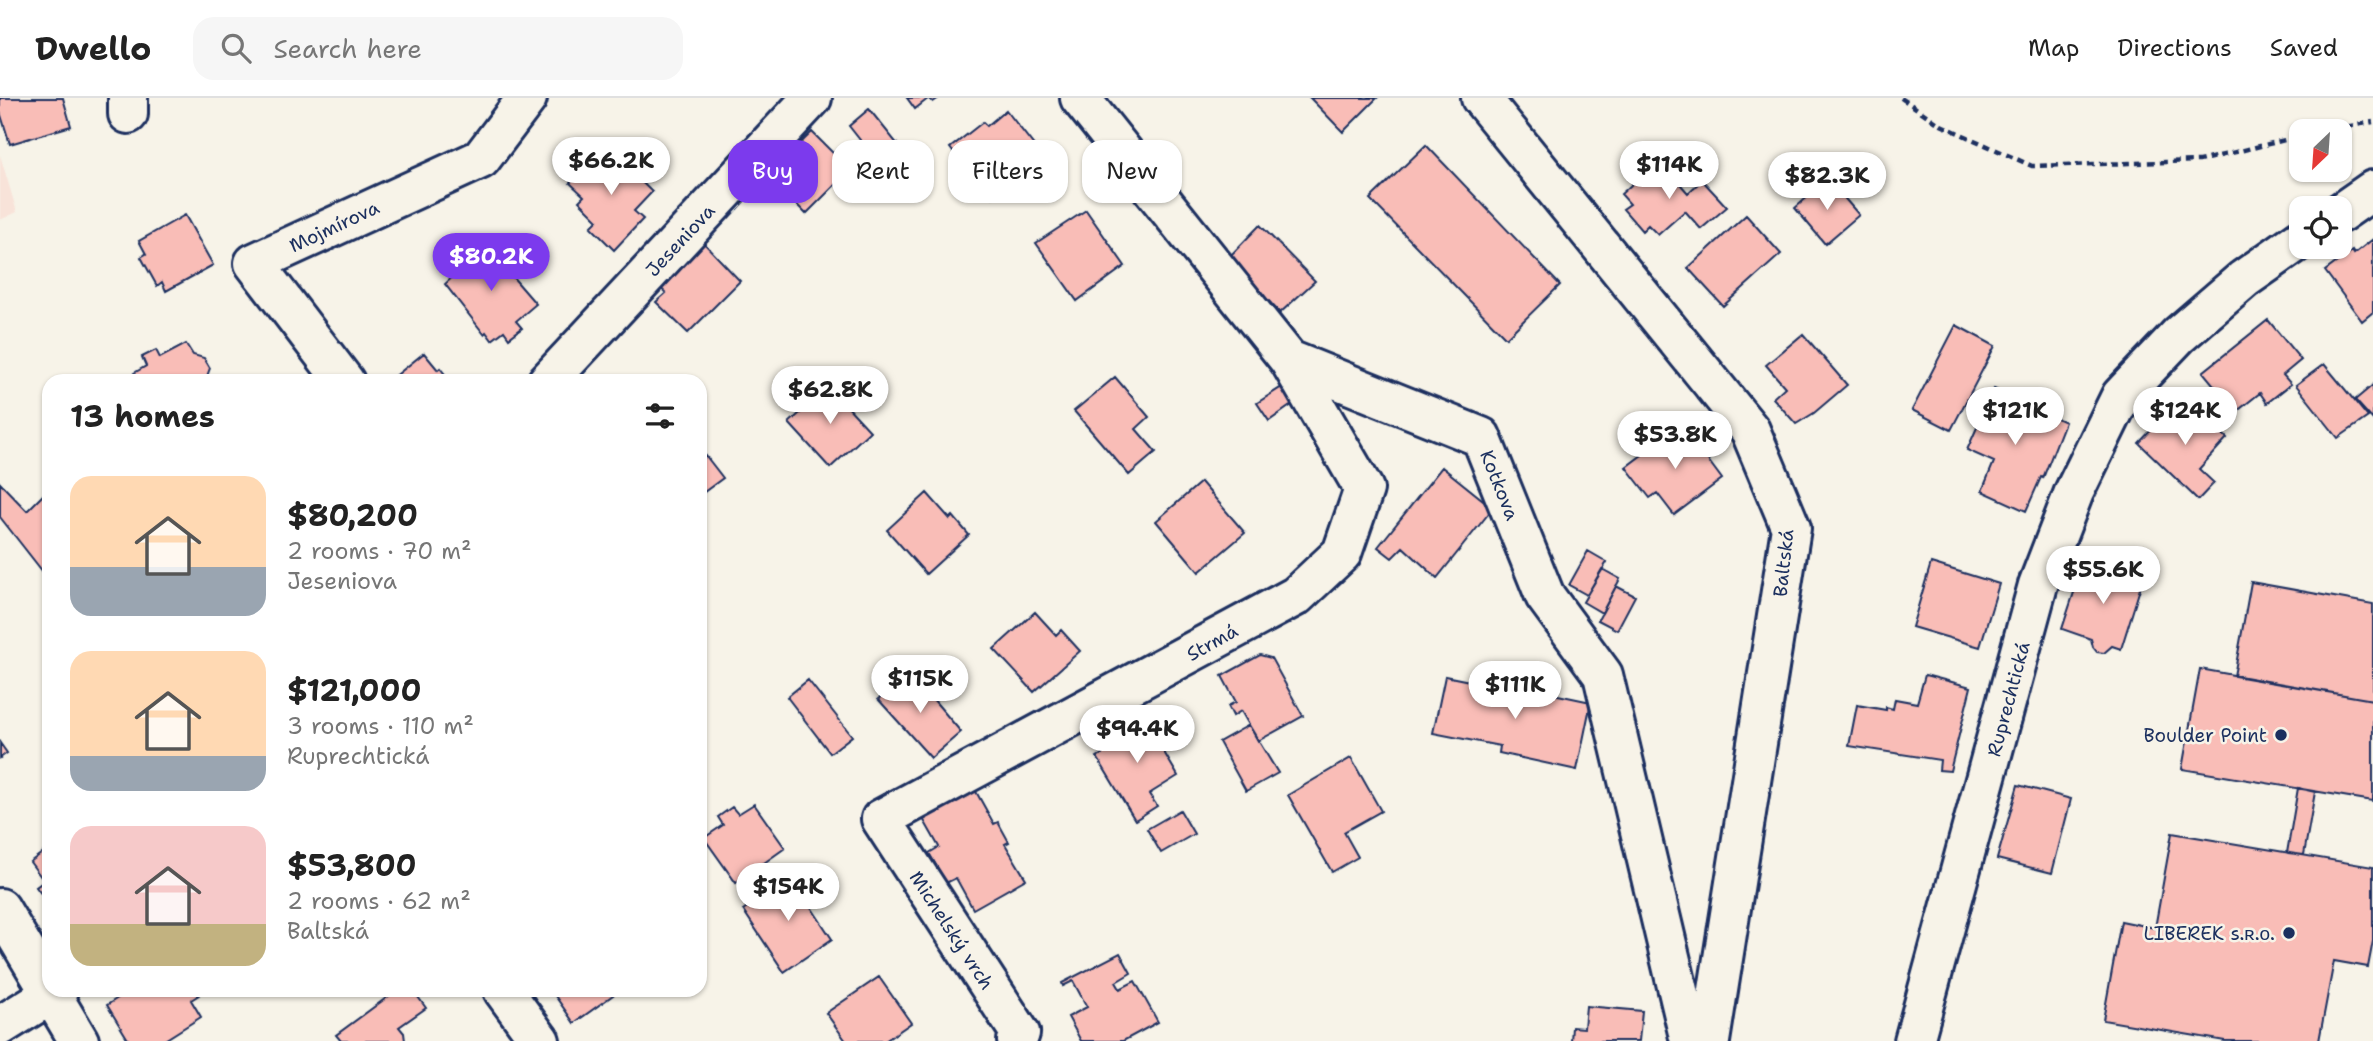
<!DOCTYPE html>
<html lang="en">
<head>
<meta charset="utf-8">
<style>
	body { margin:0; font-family:"Shantell Sans",sans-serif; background:#f6f6f6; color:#222; height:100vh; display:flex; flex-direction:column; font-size:26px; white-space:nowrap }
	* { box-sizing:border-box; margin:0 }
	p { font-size:23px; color:#767676 }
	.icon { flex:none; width:38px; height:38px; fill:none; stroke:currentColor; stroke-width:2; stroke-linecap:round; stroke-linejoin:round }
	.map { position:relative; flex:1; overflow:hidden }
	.panel { position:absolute; left:42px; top:276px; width:665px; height:623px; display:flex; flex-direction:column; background:#fff; border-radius:21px; box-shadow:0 2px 5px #0004 }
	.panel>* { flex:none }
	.guide { position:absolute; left:728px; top:42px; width:665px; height:63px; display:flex; gap:14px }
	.needle { width:46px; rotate:205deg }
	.fabs { position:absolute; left:2289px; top:21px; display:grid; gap:14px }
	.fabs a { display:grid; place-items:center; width:63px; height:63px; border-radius:14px; background:#fff; box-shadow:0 2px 5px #0004; font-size:35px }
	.price { position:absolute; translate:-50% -60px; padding:0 16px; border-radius:24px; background:#fff; color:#222; font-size:23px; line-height:46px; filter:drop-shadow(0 2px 4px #0008) }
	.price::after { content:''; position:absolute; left:50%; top:42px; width:21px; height:16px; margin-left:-10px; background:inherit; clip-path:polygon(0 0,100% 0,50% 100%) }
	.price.active { background:#7c3aed; color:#fff }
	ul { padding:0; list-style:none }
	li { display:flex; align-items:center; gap:21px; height:175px; padding:0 28px }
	li span { display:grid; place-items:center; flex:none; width:196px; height:140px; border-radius:21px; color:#555 }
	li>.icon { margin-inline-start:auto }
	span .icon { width:84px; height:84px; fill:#fffc; stroke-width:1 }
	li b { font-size:30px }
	h2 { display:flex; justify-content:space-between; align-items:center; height:84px; padding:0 28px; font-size:30px }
	.tag { padding:0 24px; border-radius:21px; background:#fff; box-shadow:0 2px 5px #0004; font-size:24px; line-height:63px }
	.tag.active { background:#7c3aed; color:#fff }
	header { display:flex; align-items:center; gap:42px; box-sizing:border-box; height:98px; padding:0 35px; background:#fff; border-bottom:2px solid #e0e0e0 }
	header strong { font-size:33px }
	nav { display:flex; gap:38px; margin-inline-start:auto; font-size:24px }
	.search { width:490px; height:63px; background:#f6f6f6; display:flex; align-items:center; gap:18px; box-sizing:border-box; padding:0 24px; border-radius:21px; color:#767676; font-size:26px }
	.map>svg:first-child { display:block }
	.built { fill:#f8e3d9 }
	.building { fill:#f9bdb7; stroke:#1b2f5e; stroke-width:2 }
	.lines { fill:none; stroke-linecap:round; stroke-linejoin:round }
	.minor-casing { stroke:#1b2f5e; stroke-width:44 }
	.path { stroke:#1b2f5e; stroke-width:4.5; stroke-dasharray:7 5; stroke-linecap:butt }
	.minor { stroke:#f7f3e8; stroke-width:38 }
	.poi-dot { fill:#1b2f5e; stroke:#f7f3e8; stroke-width:2.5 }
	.labels { text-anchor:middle; stroke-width:5; stroke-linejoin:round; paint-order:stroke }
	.street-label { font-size:19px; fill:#1b2f5e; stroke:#f7f3e8 }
	.poi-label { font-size:19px; fill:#1b2f5e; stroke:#f7f3e8; text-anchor:end }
</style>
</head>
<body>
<header>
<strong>Dwello</strong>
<div class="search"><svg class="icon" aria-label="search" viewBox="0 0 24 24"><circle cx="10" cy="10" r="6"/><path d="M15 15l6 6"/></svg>Search here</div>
<nav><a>Map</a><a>Directions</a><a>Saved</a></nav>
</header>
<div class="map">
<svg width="2373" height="943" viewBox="0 0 2373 943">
	<rect width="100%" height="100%" fill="#f7f3e8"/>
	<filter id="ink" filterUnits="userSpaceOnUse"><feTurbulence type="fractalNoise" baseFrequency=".0143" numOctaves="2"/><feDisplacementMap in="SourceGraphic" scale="14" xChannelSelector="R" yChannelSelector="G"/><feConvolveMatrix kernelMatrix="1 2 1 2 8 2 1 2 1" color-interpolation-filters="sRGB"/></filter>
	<g filter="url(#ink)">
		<path class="built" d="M0,57L17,114L0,122Z"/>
		<path class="building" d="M0,0H63L71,28L10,46L0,14Z
			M907,0H939L933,4L929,0L915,11Z
			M1310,0H1377L1343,34Z
			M869,11L907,58L886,75L849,28Z
			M1006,12L1043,59L993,99L983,87L974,95L953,69L960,63L950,50L983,24L987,28Z
			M812,34L850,72L806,116L768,77Z
			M1426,47L1560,187L1506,240L1370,101Z
			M605,48L652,94L634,113L643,121L614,152L591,129L598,122L579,103L584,98L570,85Z
			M1659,62L1688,95L1702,82L1727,109L1701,131L1685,113L1658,137L1648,127L1642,133L1623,111L1630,106L1621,96Z
			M1828,81L1859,117L1825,146L1795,110Z
			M1086,112L1125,168L1077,203L1036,145Z
			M185,117L213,167L166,193L162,184L157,188L141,159L146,156L139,143Z
			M1746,117L1781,156L1723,208L1688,170Z
			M1260,127L1315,183L1280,215L1228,160Z
			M2373,141V214L2362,223L2325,173L2352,153L2354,156Z
			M492,143L517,172L511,177L536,206L516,223L522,230L509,240L504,233L492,242L486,234L484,236L445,186Z
			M702,143L740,183L688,235L656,204L666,195L658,188Z
			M2268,222L2301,262L2283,277L2291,286L2267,305L2260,295L2236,314L2203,274Z
			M1956,227L1995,248L1951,332L1912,312Z
			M1803,236L1847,287L1814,315L1796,326L1773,300L1785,289L1766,267Z
			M186,246L193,257L204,260L210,270L206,281L208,284H139L134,275L146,268L142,259L156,252L160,260Z
			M424,255L438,272L440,270L451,284H388Z
			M2324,266L2368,319L2338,340L2296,287Z
			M1115,279L1149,319L1136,331L1156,354L1129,377L1074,313Z
			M832,286L849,304L846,307L870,333L830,370L789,325Z
			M2373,287V322L2355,302Z
			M1282,289L1293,306L1269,323L1257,305Z
			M1994,291L2065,324L2043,380L2041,379L2026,413L1982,393L1994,364L1967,352Z
			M2185,301L2227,340L2199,371L2214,385L2198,402L2139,345L2154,329L2157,331Z
			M1682,327L1722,381L1674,417L1657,395L1650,400L1626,369Z
			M706,358L723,380L700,397V363Z
			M1442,369L1493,410L1437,480L1403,449L1392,460L1378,449Z
			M1201,384L1245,435L1199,474L1156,423Z
			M0,385L27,413L49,391V477L47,479L0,419Z
			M927,395L950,421L953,418L969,437L926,476L887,432Z
			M1588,453L1607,464L1587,497L1569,487Z
			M2085,461L2143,481L2121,551L2112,548L2104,555L2097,554L2093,549L2091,541L2062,531Z
			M1931,465L1999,486L1980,549L1912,529Z
			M1602,471L1620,481L1602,515L1583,504Z
			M2251,484L2373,506V602L2234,578Z
			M1616,488L1635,498L1617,532L1598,522Z
			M1035,514L1056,537L1061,532L1080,553L1034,594L994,551Z
			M1260,557L1271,560L1303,618L1258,643L1241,613L1233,618L1228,608L1236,604L1222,578Z
			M2200,571L2373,602V703L2182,671Z
			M910,574L961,634L931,660L878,601Z
			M1925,577L1971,589L1950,673L1939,672L1940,662L1849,648L1857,607L1886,612V609L1893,611L1895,601L1917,605Z
			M1445,578L1524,594L1525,590L1591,604L1577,672L1499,655L1500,648L1433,635Z
			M808,582L852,638L830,655L787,599Z
			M1141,615L1178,678L1149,696L1157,708L1135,722L1097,659L1115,648L1108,635Z
			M1249,627L1278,675L1246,693L1219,644Z
			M0,645L7,655L0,660Z
			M1351,660L1381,713L1344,734L1358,759L1332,774L1288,697Z
			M2018,687L2071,701L2052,775L1997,761Z
			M974,690L994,726L998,724L1009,744L1005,746L1026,781L973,811L956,780L946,785L929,755L939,749L922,719Z
			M2298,690L2315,694L2304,757L2287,755Z
			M754,706L785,750L736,785L704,740L723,727L718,719L732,709L738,716Z
			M1180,712L1194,736L1161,755L1147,731Z
			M2172,735L2373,769V843L2368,869L2334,863L2319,943H2225L2103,922L2121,823L2155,830Z
			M49,750V804L48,805L36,789L44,783L30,764Z
			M795,775L816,805L811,809L832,841L784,874L743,812Z
			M1120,855L1131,875L1116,884L1120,891L1135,883L1158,924L1123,943H1081L1068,919L1087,909L1073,883L1063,888L1062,885Z
			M879,879L911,925L885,943H846L826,915Z
			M130,892H196L199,897L191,902L201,919L163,943H129L107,907Z
			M397,892H413L426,910L399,929L404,935L405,943H341L336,937Z
			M551,892H620L574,925Z
			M1586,908L1642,913L1639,943H1571L1572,929L1584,930Z"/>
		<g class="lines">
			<g class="minor-casing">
				<path id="minor" d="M128,0V16
					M1481,0L1750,332L1791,430L1710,943
					M2340,115L2373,92
					M1289,262L1481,339L1545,498L1603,577L1690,943
					M345,284L254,165L481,61L527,0
					M547,284L812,0
					M0,810L79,943
					M503,892L540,943
					M0,928L58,892
					M1017,943L1020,935L881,721L1296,498L1342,455L1364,391L1289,262L1080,0
					M1914,943L2038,487L2074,394L2121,298L2179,237L2244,181L2301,141"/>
			</g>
			<path class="path" d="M1901,0L1941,27L2032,68L2199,63L2301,38
				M2323,33L2373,24"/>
			<use href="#minor" class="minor"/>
		</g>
	</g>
	<g class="poi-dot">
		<circle cx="2281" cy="637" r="7"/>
		<circle cx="2289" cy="835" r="7"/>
	</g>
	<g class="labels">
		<g class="street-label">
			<text transform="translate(334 128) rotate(-25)" y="7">Mojmírova</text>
			<text transform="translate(680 142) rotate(-47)" y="7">Jeseniova</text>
			<text transform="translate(1500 387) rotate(68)" y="7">Kotkova</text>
			<text transform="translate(1783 465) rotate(-84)" y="7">Baltská</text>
			<text transform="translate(1212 544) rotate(-29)" y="7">Strmá</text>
			<text transform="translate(2008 601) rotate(-75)" y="7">Ruprechtická</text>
			<text transform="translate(952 832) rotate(57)" y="7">Michelský vrch</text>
		</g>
		<g class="poi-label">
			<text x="2267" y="644">Boulder Point</text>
			<text x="2275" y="842">LIBEREK s.ʀ.ᴏ.</text>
		</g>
	</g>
</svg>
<div class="fabs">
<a><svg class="needle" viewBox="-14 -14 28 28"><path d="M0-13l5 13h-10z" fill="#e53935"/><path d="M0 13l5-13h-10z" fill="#767676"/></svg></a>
<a><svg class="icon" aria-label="locate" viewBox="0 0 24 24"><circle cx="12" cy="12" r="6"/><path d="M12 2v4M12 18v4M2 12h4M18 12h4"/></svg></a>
</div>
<b class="price" style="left:611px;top:99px">$66.2K</b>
<b class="price" style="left:1669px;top:103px">$114K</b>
<b class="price" style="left:1827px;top:114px">$82.3K</b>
<b class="price active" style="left:491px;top:195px">$80.2K</b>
<b class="price" style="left:830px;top:328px">$62.8K</b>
<b class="price" style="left:2015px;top:349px">$121K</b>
<b class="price" style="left:2185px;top:349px">$124K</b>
<b class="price" style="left:1675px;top:373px">$53.8K</b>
<b class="price" style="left:2103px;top:508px">$55.6K</b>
<b class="price" style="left:920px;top:617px">$115K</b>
<b class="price" style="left:1515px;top:623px">$111K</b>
<b class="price" style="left:1137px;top:667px">$94.4K</b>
<b class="price" style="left:788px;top:825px">$154K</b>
<div class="guide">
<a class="tag active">Buy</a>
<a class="tag">Rent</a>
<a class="tag">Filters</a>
<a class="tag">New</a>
</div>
<section class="panel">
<h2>13 homes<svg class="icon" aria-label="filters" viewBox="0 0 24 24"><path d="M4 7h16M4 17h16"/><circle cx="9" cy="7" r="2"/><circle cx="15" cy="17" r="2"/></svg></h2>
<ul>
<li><span style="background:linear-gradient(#ffd9b3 65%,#9aa5b1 0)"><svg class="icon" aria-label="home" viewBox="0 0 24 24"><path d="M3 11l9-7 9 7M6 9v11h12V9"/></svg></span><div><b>$80,200</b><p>2 rooms · 70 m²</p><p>Jeseniova</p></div></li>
<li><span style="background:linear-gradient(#ffd9b3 75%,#9aa5b1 0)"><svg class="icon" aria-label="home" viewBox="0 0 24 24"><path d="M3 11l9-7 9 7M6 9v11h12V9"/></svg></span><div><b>$121,000</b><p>3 rooms · 110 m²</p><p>Ruprechtická</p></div></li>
<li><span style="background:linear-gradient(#f6c9c9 70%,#c2b280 0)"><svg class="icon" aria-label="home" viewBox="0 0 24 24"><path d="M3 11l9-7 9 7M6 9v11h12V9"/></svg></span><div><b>$53,800</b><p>2 rooms · 62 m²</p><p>Baltská</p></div></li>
</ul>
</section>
</div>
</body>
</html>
